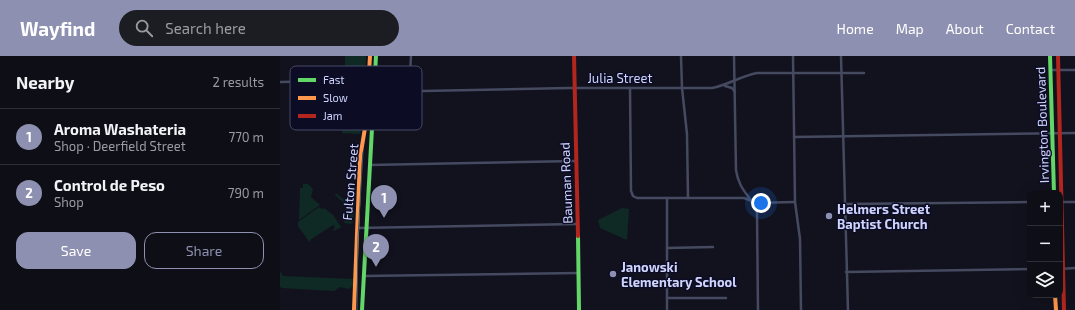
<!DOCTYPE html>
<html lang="en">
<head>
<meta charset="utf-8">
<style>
	body { margin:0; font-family:"Exo 2",sans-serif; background:#1c1c23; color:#f1f3f6 }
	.controls { position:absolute; right:12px; bottom:12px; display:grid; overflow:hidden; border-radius:8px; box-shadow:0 4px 16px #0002 }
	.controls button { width:36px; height:36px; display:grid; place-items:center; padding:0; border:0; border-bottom:1px solid #2e2e35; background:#0e0e16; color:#f1f3f6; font:20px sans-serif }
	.you { position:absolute; left:481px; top:147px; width:14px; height:14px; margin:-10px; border:3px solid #fff; border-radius:50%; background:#1a73e8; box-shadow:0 0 0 6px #1a73e833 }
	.badge { display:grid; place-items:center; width:26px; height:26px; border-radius:50%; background:#8d90b0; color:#fff; font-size:13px; font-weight:700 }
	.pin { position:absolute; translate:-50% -33px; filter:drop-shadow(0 1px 2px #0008) }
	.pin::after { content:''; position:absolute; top:21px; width:14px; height:12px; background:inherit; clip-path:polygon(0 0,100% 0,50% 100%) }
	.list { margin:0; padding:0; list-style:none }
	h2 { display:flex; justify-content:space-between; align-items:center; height:52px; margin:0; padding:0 16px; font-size:17px }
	h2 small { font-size:13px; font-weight:400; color:#9b9ca1 }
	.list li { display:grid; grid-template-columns:26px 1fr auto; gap:12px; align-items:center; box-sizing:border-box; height:56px; padding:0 16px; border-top:1px solid #2e2e35 }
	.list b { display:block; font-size:15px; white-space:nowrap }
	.list p { margin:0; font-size:13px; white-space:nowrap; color:#9b9ca1 }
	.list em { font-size:13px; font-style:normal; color:#9b9ca1 }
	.actions { display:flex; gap:8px; padding:12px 16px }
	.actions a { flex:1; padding:9px 0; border:1px solid #8d90b0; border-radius:12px; text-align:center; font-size:14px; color:#8d90b0 }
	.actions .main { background:#8d90b0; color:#fff }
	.icon { flex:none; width:22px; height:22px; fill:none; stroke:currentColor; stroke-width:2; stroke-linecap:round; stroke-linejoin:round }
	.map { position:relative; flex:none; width:795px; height:254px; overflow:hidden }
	header { display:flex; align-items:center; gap:24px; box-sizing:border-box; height:56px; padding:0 20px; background:#8d90b0; color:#fff }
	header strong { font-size:19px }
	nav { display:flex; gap:22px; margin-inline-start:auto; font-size:14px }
	.search { width:280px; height:36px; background:#1c1c23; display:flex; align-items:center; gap:10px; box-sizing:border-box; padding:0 14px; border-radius:22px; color:#9b9ca1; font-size:15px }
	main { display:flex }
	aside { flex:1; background:#0e0e16 }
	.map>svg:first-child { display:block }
</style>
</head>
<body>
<header>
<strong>Wayfind</strong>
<div class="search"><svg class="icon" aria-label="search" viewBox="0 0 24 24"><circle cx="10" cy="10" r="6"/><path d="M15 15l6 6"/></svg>Search here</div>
<nav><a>Home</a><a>Map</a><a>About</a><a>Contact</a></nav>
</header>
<main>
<aside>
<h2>Nearby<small>2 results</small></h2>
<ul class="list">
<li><span class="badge">1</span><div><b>Aroma Washateria</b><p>Shop · Deerfield Street</p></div><em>770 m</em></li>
<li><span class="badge">2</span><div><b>Control de Peso</b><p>Shop</p></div><em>790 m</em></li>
</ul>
<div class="actions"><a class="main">Save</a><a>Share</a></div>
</aside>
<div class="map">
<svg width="795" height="254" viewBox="0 0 795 254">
	<rect width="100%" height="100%" fill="#12121e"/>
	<!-- green -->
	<g fill="#0f2a25">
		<polygon points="65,0 86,0 85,19 65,19"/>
		<polygon points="63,28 83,28 84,31 83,60 80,78 62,77"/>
		<polygon points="23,128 28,128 33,133 31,141 40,149 19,164 20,132 23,132"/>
		<polygon points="56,137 69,148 74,149 73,166 71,168 65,167 61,161 64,157 66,149 55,139"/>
		<polygon points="39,151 42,153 44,152 53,159 61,171 54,175 53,174 55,171 53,169 30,184 30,187 18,170 18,166"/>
		<polygon points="342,152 349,153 347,184 320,172 318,164"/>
		<polygon points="0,215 3,220 74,223 73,230 69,233 60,231 54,235 2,232 0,231"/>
	</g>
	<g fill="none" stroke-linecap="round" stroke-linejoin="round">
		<!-- street -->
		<g stroke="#454a60" stroke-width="2.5">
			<polyline points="401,0 402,32 407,78 408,142"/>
			<path d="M454,0L456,114C459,136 473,141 477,157L478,254"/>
			<polyline points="513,0 515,146 520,183 521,254"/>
			<polyline points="561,0 568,254"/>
			<polyline points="771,14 795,14"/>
			<polyline points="0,26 94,24"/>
			<polyline points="445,30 452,32 455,36"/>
			<polyline points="350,32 351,135 353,140 357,142 464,142 477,147 515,146"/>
			<path d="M94,36L289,32H432C448,29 461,20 477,17H584"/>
			<polyline points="129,36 131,0"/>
			<polyline points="514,81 795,77"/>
			<polyline points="90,109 296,105"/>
			<polyline points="387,142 387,254"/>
			<polyline points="780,146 795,146"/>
			<polyline points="564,148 750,146"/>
			<polyline points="77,172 297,168"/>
			<polyline points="387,192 433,191"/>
			<polyline points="780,213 795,212"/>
			<polyline points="566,216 750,213"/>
			<polyline points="84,220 299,217"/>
			<polyline points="387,242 446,242"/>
		</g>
		<!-- fast -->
		<g stroke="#63d668" stroke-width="4">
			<polyline points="770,0 774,137"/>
			<polyline points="298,180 299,254"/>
			<polyline points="82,254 96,0"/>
		</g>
		<!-- slow -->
		<g stroke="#ff974d" stroke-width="4">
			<polyline points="775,239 776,254"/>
			<polyline points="74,254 80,102 86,66 90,0"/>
		</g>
		<!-- jam -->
		<g stroke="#b3261e" stroke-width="4">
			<polyline points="294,0 298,180"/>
			<polyline points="778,0 784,254"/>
		</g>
		<!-- tram -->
		<polyline stroke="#3c5862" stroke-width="1" points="77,254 78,181 83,96"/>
	</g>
	<!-- markers -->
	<g fill="#8d90b0" stroke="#0c0d24" stroke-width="1.5">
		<circle cx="549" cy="160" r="4"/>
		<circle cx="333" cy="218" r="4"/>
	</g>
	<g text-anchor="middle" stroke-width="3" stroke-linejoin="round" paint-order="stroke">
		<!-- street labels -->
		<g font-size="13" fill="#cfd4ff" stroke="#0c0d24">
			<text x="340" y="27">Julia Street</text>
			<text transform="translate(762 69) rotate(-92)" y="5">Irvington Boulevard</text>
			<text transform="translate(70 126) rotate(-85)" y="5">Fulton Street</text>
			<text transform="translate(286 127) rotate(-92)" y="5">Bauman Road</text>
		</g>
		<!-- poi labels -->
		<g font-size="13" font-weight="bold" fill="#cfd4ff" stroke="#0c0d24" text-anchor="start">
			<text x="557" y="158">Helmers Street<tspan x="557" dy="15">Baptist Church</tspan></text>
			<text x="341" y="216">Janowski<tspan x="341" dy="15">Elementary School</tspan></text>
		</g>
	</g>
	<!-- legend -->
	<rect x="10" y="10" width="132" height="64" rx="6" fill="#0c0d24" stroke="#464966" stroke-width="1"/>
	<rect x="18" y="22" width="18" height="4" fill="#63d668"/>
	<rect x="18" y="40" width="18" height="4" fill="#ff974d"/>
	<rect x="18" y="58" width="18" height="4" fill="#b3261e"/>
	<g font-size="11" fill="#cfd4ff">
		<text x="43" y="28">Fast</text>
		<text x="43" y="46">Slow</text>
		<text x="43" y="64">Jam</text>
	</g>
</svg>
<div class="controls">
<button>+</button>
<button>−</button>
<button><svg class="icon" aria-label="layers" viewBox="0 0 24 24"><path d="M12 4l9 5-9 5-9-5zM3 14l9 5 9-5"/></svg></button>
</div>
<div class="you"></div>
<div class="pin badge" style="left:104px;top:162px">1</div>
<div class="pin badge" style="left:96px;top:211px">2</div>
</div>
</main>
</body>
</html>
